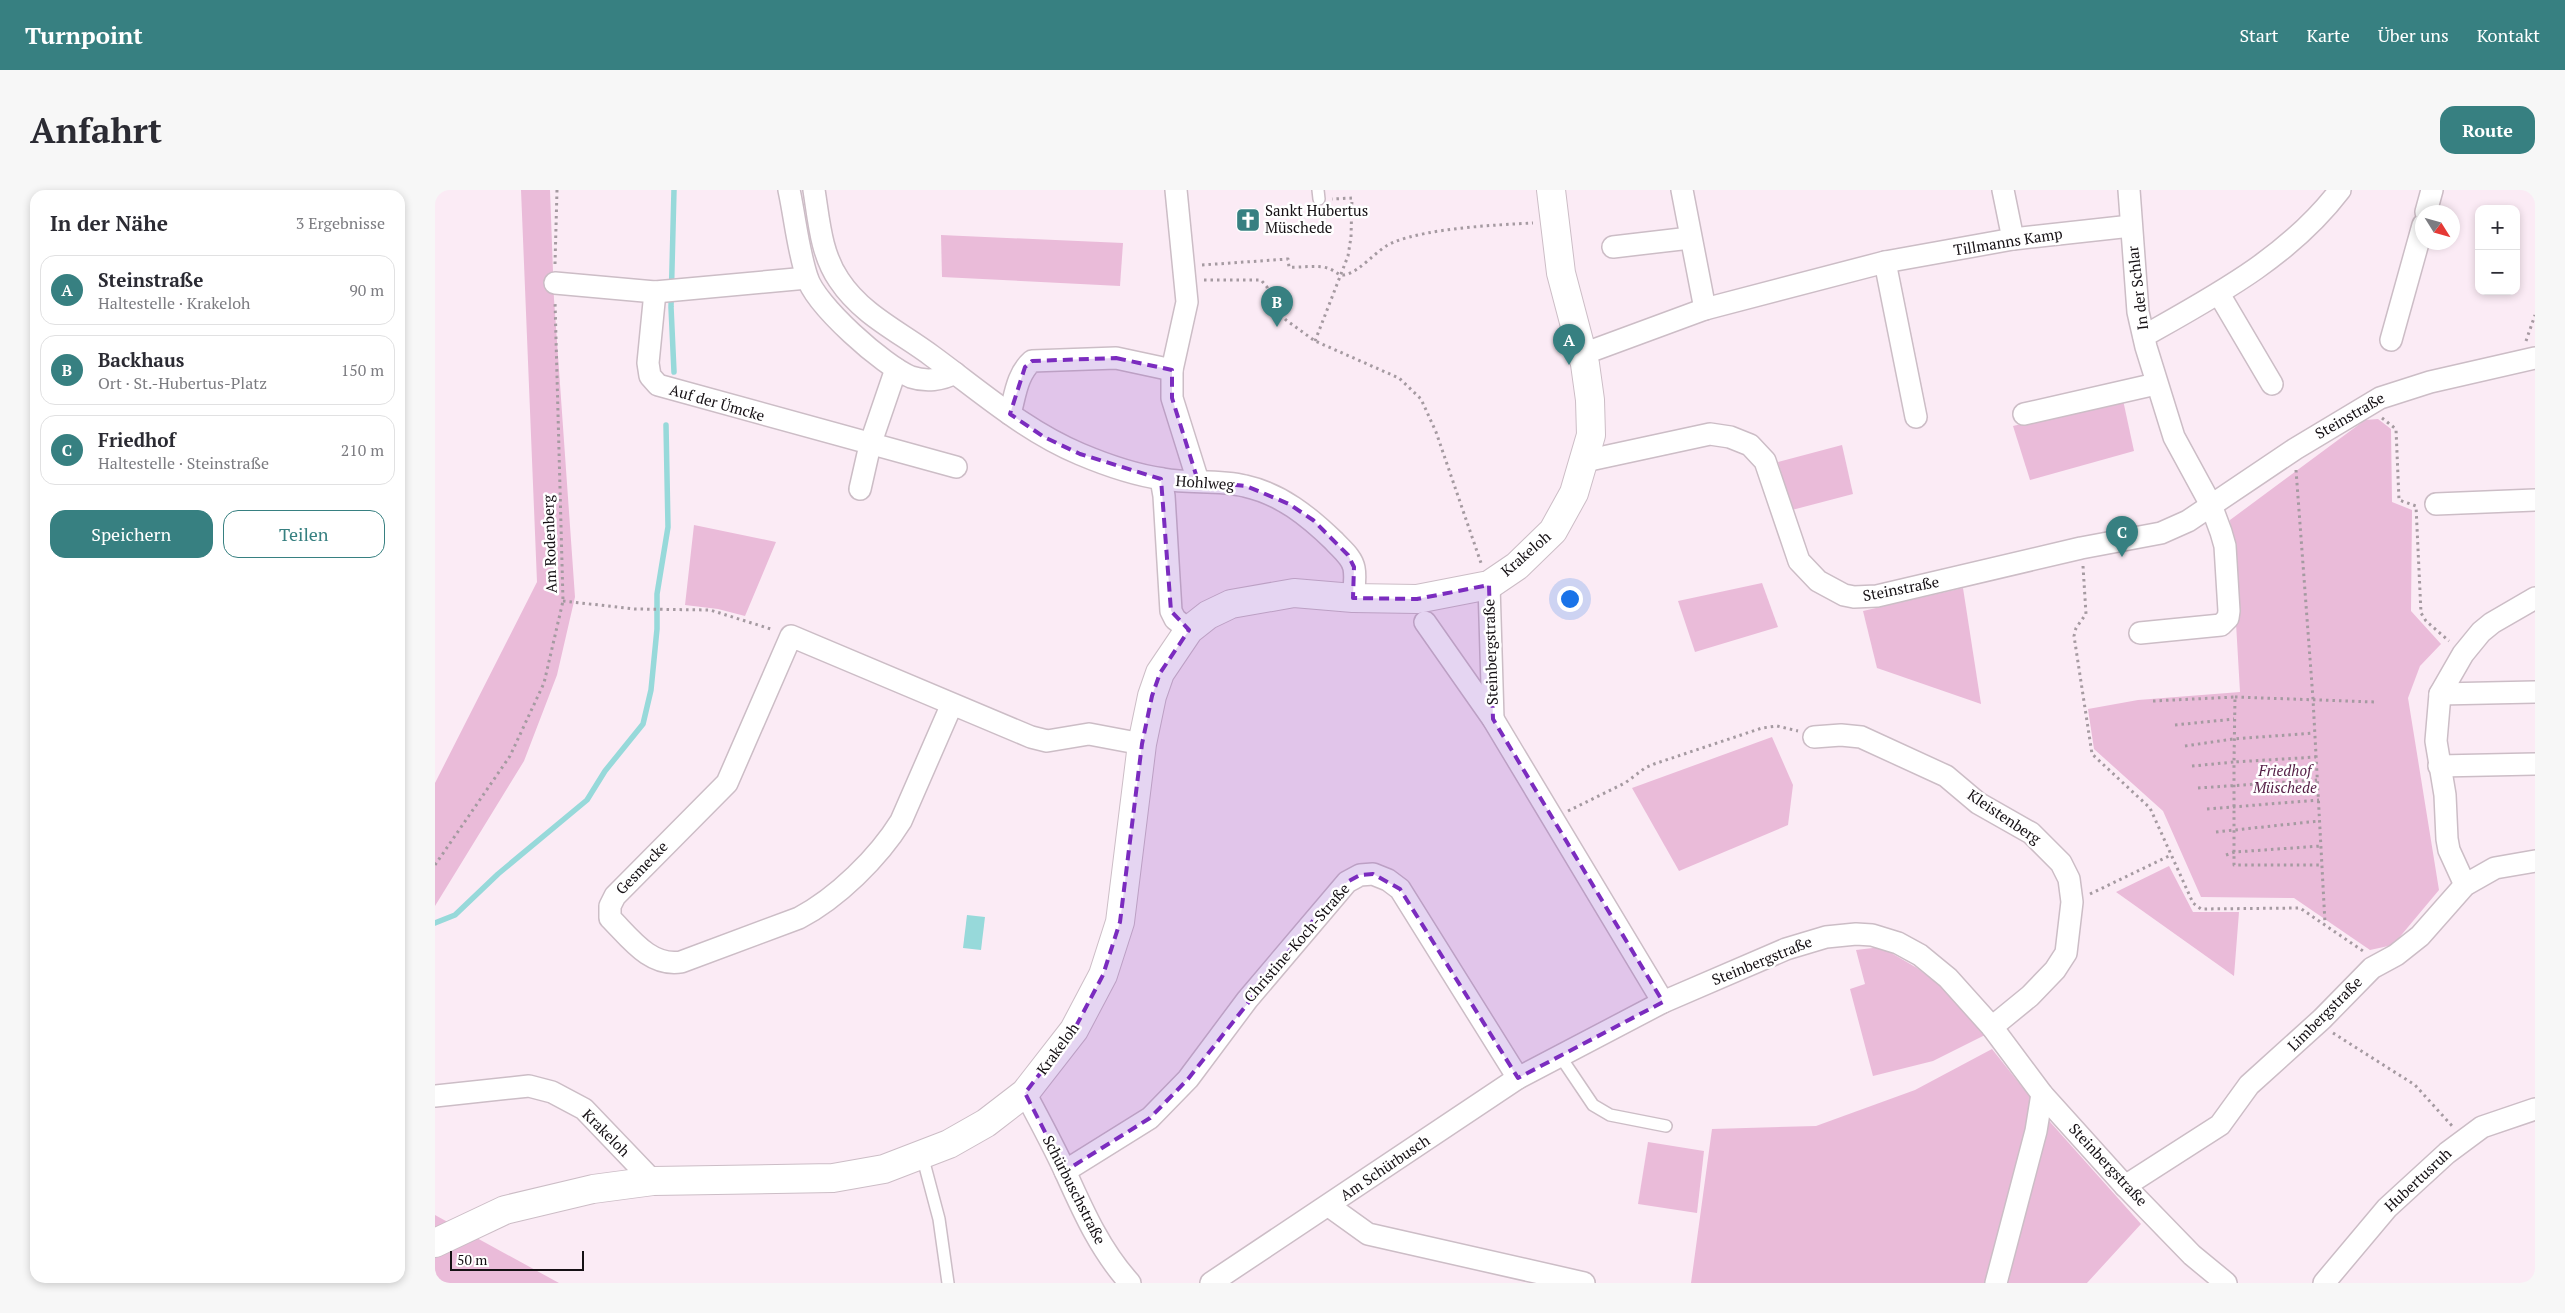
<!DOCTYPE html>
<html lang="de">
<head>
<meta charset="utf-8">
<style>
	body { margin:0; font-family:"PT Serif",serif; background:#f7f7f7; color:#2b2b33 }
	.controls { position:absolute; right:15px; top:15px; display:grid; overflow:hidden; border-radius:10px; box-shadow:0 2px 8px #0003 }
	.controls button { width:45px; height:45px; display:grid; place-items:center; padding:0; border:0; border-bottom:1px solid #e1e1e2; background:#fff; color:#2b2b33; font:25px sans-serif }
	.compass { position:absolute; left:1980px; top:15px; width:45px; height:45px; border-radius:50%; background:#fff; box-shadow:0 2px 8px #0003; rotate:127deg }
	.scale { position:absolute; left:15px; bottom:12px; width:134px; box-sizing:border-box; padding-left:5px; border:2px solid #151014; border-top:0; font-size:14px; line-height:18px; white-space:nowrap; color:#151014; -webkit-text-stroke:4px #fff; paint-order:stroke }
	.you { position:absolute; left:1134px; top:408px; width:18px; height:18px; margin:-12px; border:4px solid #fff; border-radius:50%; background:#1a73e8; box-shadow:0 0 0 8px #1a73e833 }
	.badge { display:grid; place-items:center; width:32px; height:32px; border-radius:50%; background:#378081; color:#fff; font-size:16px; font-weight:700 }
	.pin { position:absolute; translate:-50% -41px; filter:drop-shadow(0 1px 2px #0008) }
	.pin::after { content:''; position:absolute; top:26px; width:18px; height:15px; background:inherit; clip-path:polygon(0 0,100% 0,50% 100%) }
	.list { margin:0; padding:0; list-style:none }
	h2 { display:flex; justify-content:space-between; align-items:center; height:65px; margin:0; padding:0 20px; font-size:21px }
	h2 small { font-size:16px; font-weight:400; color:#7c7c81 }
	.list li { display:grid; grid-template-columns:32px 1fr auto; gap:15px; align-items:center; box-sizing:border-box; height:70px; margin:0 10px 10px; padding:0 10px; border:1px solid #e1e1e2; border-radius:15px }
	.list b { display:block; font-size:19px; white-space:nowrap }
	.list p { margin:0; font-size:16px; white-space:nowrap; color:#7c7c81 }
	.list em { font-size:16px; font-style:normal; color:#7c7c81 }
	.actions { display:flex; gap:10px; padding:15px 20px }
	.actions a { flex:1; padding:11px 0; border:1px solid #378081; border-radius:15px; text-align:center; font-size:18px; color:#378081 }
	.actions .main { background:#378081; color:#fff }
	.map { position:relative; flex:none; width:2100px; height:1093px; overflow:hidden; border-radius:15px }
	header { display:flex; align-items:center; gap:30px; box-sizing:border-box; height:70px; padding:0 25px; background:#378081; color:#fff }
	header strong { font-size:24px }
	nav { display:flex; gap:28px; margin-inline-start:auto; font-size:18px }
	.intro { display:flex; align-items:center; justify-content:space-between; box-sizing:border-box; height:120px; padding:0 30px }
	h1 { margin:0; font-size:35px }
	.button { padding:12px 22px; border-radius:15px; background:#378081; color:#fff; font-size:18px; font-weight:700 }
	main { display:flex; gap:30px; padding:0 30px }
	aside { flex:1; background:#fff; border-radius:15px; box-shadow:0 2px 8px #0003 }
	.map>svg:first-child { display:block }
</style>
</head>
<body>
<header>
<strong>Turnpoint</strong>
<nav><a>Start</a><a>Karte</a><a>Über uns</a><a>Kontakt</a></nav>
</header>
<div class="intro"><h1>Anfahrt</h1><a class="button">Route</a></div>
<main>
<aside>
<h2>In der Nähe<small>3 Ergebnisse</small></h2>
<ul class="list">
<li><span class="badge">A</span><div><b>Steinstraße</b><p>Haltestelle · Krakeloh</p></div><em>90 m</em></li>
<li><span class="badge">B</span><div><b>Backhaus</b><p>Ort · St.-Hubertus-Platz</p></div><em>150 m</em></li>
<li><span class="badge">C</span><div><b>Friedhof</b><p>Haltestelle · Steinstraße</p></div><em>210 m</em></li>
</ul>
<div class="actions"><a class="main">Speichern</a><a>Teilen</a></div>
</aside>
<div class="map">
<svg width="2100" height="1093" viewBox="0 0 2100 1093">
	<rect width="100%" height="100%" fill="#fbebf5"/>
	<!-- green -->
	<g fill="#eabbd9">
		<polygon points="86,0 115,0 119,109 140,407 122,485 89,571 0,716 0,593 102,392"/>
		<polygon points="506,45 688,53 685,96 507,87"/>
		<polygon points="1688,210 1699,261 1595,290 1578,236"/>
		<polygon points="1943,229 1956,239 1957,312 1977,320 1976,421 2006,454 1985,476 1973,508 2004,700 1958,755 1935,760 1859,708 1766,707 1728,621 1659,559 1653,519 1703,510 1805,502 1795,330 1930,230"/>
		<polygon points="1407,255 1418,304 1357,320 1343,272"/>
		<polygon points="259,335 341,352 310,426 283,419 250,415"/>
		<polygon points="1327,393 1343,437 1260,462 1243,411"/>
		<polygon points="1528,398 1546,514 1442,478 1428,421"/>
		<polygon points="1337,547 1358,595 1353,635 1244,681 1197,598"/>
		<polygon points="1734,676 1758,722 1804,722 1799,786 1681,702"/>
		<polygon points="1446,757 1482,778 1518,806 1550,845 1498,871 1438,886 1415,799 1430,794 1421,760"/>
		<polygon points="1557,859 1616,933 1706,1034 1652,1093 1256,1093 1277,939 1381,936 1480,900"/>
		<polygon points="1213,952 1269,961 1262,1023 1203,1014"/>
		<polygon points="0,1025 124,1093 0,1093"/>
	</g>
	<!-- water -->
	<polygon fill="#97d9da" points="532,725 550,727 546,760 528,758"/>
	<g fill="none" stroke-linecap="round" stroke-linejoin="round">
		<!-- stream -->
		<g stroke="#97d9da" stroke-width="5.5">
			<polyline points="239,0 236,117 239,182"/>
			<polyline points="0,733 20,725 63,684 152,610 170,581 208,534 216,500 222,439 222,404 233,337 231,235"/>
		</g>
		<defs>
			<g id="lane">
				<polyline points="883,0 884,9"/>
				<polyline points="1125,866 1158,915 1175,925 1231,936"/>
				<polyline points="487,965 504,1029 513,1093"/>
			</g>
			<g id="street">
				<path d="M354,0C360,28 363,60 372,87C380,115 449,176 476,187C491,192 507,190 520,183"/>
				<path d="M379,0C384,31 386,64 404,90C427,125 465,142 497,166C545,201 590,241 645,264C671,275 700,285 728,289C755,294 783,289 810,296C846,304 873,326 899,351C906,359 917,367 919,378C921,388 919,399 918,408"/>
				<polyline points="741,0 752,112 737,180 737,208 763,291"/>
				<polyline points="1247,0 1270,119"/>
				<polyline points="1568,0 1578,49"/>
				<polyline points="1694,0 1703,122 1711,157 1739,247 1776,315 1786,342 1790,356 1794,421 1793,428 1786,435 1705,443"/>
				<polyline points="1991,22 1997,0"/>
				<polyline points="1178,57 1255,48"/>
				<polyline points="1450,72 1481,227"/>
				<polyline points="120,93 220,102 372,88"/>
				<polyline points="220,102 213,173 215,186 223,195 521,277"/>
				<polyline points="1784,104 1837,194"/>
				<path d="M1709,146C1780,106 1854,67 1905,0"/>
				<polyline points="1956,150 1988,35"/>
				<polyline points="1148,164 1270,119 1450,72 1578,49 1696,36"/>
				<path d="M575,224C580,206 582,184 597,171L681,168L737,180"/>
				<polyline points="1589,224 1721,194"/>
				<polyline points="1150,271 1275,244 1295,247 1315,255 1330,271 1364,371 1383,391 1409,405 1419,407 1442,406 1646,358 1726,343 1753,331 1860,259 1945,208 1995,192 2100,168"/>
				<polyline points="726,289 729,306 736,421 740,429 754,440"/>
				<polyline points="425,299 435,255 461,179"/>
				<polyline points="2001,314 2100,310"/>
				<polyline points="1054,395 1058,529"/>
				<polyline points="990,432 1058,529 1228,812"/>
				<polyline points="2005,504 2100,502"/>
				<path d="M517,514L466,631C443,668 402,708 364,728L246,772C215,777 195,748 175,728V716L180,706L292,593L356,446L596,547L612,551L654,544L707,554"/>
				<polyline points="1379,547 1406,545 1426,547 1511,586 1543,613 1596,643 1626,673 1634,689 1637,712 1631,763 1620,780 1595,806 1557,837"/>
				<polyline points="2004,576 2100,574"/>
				<polyline points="2030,695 2014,660 2012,649 2010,605 2001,551 2005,504 2028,464 2046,442 2057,433 2100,408"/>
				<path d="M590,903C604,929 618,955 630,981C648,1021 665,1060 695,1093"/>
				<polyline points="0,906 94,896 117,902 149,919 218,991"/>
				<polyline points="630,981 715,928 753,889 812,810 912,692 925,685 938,684 953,690 965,699 1083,888"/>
				<polyline points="1690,996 1785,935 1814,895 1887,829 1937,778 1961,765 1985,746 2030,695 2060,678 2100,671"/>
				<polyline points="894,1016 933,1044 1149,1093"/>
				<polyline points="776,1093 1083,888 1228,812 1351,759 1391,747 1421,744 1437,745 1463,753 1485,765 1513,788 1557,837 1607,904 1690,996 1757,1065 1791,1093"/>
				<polyline points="1561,1093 1601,941 1607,904"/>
				<polyline points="1889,1093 1952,1018 2012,963 2047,937 2100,919"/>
			</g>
			<polyline id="secondary" points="0,1053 70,1020 158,999 218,991 398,988 449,979 514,954 551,933 590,903 639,840 668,785 685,732 707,554 717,506 725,483 754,440 773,425 796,414 859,403 918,408 982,409 1054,395 1082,376 1118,341 1139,303 1156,245 1155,210 1150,174 1126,83 1116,0"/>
		</defs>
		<!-- lane casing -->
		<use href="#lane" stroke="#ccbdc6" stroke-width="14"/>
		<!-- street casing -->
		<use href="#street" stroke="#ccbdc6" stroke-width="24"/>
		<!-- secondary casing -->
		<use href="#secondary" stroke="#ccbdc6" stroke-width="30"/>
		<!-- path -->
		<g stroke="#a59aa1" stroke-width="3" stroke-dasharray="2.5 4" stroke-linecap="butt">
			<polyline points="120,74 122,0"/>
			<path d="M767,75L853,69L854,77C866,78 884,74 895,79C900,81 903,85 909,85C926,82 941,59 959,52C995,38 1059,35 1098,33"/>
			<polyline points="769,90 826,90 832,97 837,115 851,130 880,151 964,188 986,209 1001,242 1046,373"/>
			<polyline points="880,151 913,66 916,47 917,8 897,9"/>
			<polyline points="2091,151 2100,125"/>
			<polyline points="1947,228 1961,239 1964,310 1981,316 1986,423 1991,431 2014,451"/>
			<polyline points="1861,280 1878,509 1890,733"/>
			<polyline points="1648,376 1651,424 1641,438 1639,446 1657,564 1715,618 1758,713 1766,719 1865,718 1928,761"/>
			<polyline points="128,411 200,419 275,420 339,440"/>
			<polyline points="1800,507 1940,512"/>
			<polyline points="1718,511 1800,507 1799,572 1881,567"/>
			<polyline points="1740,535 1799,529"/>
			<polyline points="1750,556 1798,549 1879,543"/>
			<polyline points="1757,576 1799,572 1799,675 1887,675"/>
			<polyline points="1763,598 1882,590"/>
			<polyline points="1772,619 1884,610"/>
			<polyline points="1133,621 1190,593 1210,578 1219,574 1327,538 1342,536 1363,541"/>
			<polyline points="1781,642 1884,631"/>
			<polyline points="1791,665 1800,662 1886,656"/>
			<polyline points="0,675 75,566 109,493 128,411 120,111"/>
			<polyline points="1655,704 1736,665"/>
			<polyline points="1898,843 1980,895 2018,937"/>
		</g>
		<!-- lane -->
		<use href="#lane" stroke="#fff" stroke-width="11"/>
		<!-- street -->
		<use href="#street" stroke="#fff" stroke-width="21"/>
		<!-- secondary -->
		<use href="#secondary" stroke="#fff" stroke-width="28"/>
	</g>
	<!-- marked area -->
	<path fill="#7b2cbf" fill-opacity="0.2" stroke="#7b2cbf" stroke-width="4" stroke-dasharray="10 6" stroke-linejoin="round" d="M681,168L737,180V208L763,291L811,296L854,314L878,330L913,365L919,377L918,408L982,409L1054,395L1058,529L1228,812L1083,888L965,699L938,684L925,685L912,692L881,727L753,889L715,928L630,981L590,903L639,840L668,785L685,732L707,554L717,506L725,483L754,440L736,421L726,289L645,264L609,247L575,224L590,177L597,171Z"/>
	<!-- icons -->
	<defs>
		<symbol id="church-square" viewBox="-11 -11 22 22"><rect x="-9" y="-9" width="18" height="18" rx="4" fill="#378081" stroke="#fff"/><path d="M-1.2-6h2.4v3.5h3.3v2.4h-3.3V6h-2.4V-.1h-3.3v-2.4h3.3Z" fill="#fff"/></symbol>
	</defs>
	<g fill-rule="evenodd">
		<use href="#church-square" x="799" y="16" width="28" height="28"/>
	</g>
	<g text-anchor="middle" stroke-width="5" stroke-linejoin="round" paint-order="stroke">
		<!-- poi labels -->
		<g font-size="15" fill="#151014" stroke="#fff" text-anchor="start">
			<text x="830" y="26">Sankt Hubertus<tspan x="830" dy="17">Müschede</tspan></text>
		</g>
		<!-- street labels -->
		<g font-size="15" fill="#151014" stroke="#fff">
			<text transform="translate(1573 52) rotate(-9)" y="5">Tillmanns Kamp</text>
			<text transform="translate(1703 98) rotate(-97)" y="5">In der Schlar</text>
			<text transform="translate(282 213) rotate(16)" y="5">Auf der Ümcke</text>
			<text transform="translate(1915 226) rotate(-30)" y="5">Steinstraße</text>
			<text transform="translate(770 293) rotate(4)" y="5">Hohlweg</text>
			<text transform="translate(115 354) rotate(-92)" y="5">Am Rodenberg</text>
			<text transform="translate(1091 364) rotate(-41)" y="5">Krakeloh</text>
			<text transform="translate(1466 399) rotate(-11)" y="5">Steinstraße</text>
			<text transform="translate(1056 462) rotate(-92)" y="5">Steinbergstraße</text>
			<text transform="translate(1569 627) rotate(34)" y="5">Kleistenberg</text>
			<text transform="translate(207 678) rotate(-46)" y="5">Gesmecke</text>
			<text transform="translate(862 753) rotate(-49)" y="5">Christine-Koch-Straße</text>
			<text transform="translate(1327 771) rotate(-22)" y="5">Steinbergstraße</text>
			<text transform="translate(1890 824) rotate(-45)" y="5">Limbergstraße</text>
			<text transform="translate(623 859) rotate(-54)" y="5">Krakeloh</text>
			<text transform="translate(171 943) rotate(45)" y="5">Krakeloh</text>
			<text transform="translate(1673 975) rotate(47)" y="5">Steinbergstraße</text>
			<text transform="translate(950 978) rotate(-34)" y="5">Am Schürbusch</text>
			<text transform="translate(1983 990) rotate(-43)" y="5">Hubertusruh</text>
			<text transform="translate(639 1000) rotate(63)" y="5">Schürbuschstraße</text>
		</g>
		<!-- park labels -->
		<g font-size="15" font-style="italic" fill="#541d45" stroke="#fff">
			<text x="1850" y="586">Friedhof<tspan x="1850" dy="17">Müschede</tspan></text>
		</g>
	</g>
</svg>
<div class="controls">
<button>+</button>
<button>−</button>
</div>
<svg class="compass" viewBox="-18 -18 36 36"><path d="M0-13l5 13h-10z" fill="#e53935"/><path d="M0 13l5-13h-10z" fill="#7c7c81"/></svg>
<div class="scale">50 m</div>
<div class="you"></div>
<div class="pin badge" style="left:1134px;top:175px">A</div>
<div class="pin badge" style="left:842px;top:137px">B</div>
<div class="pin badge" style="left:1687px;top:367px">C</div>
</div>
</main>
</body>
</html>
